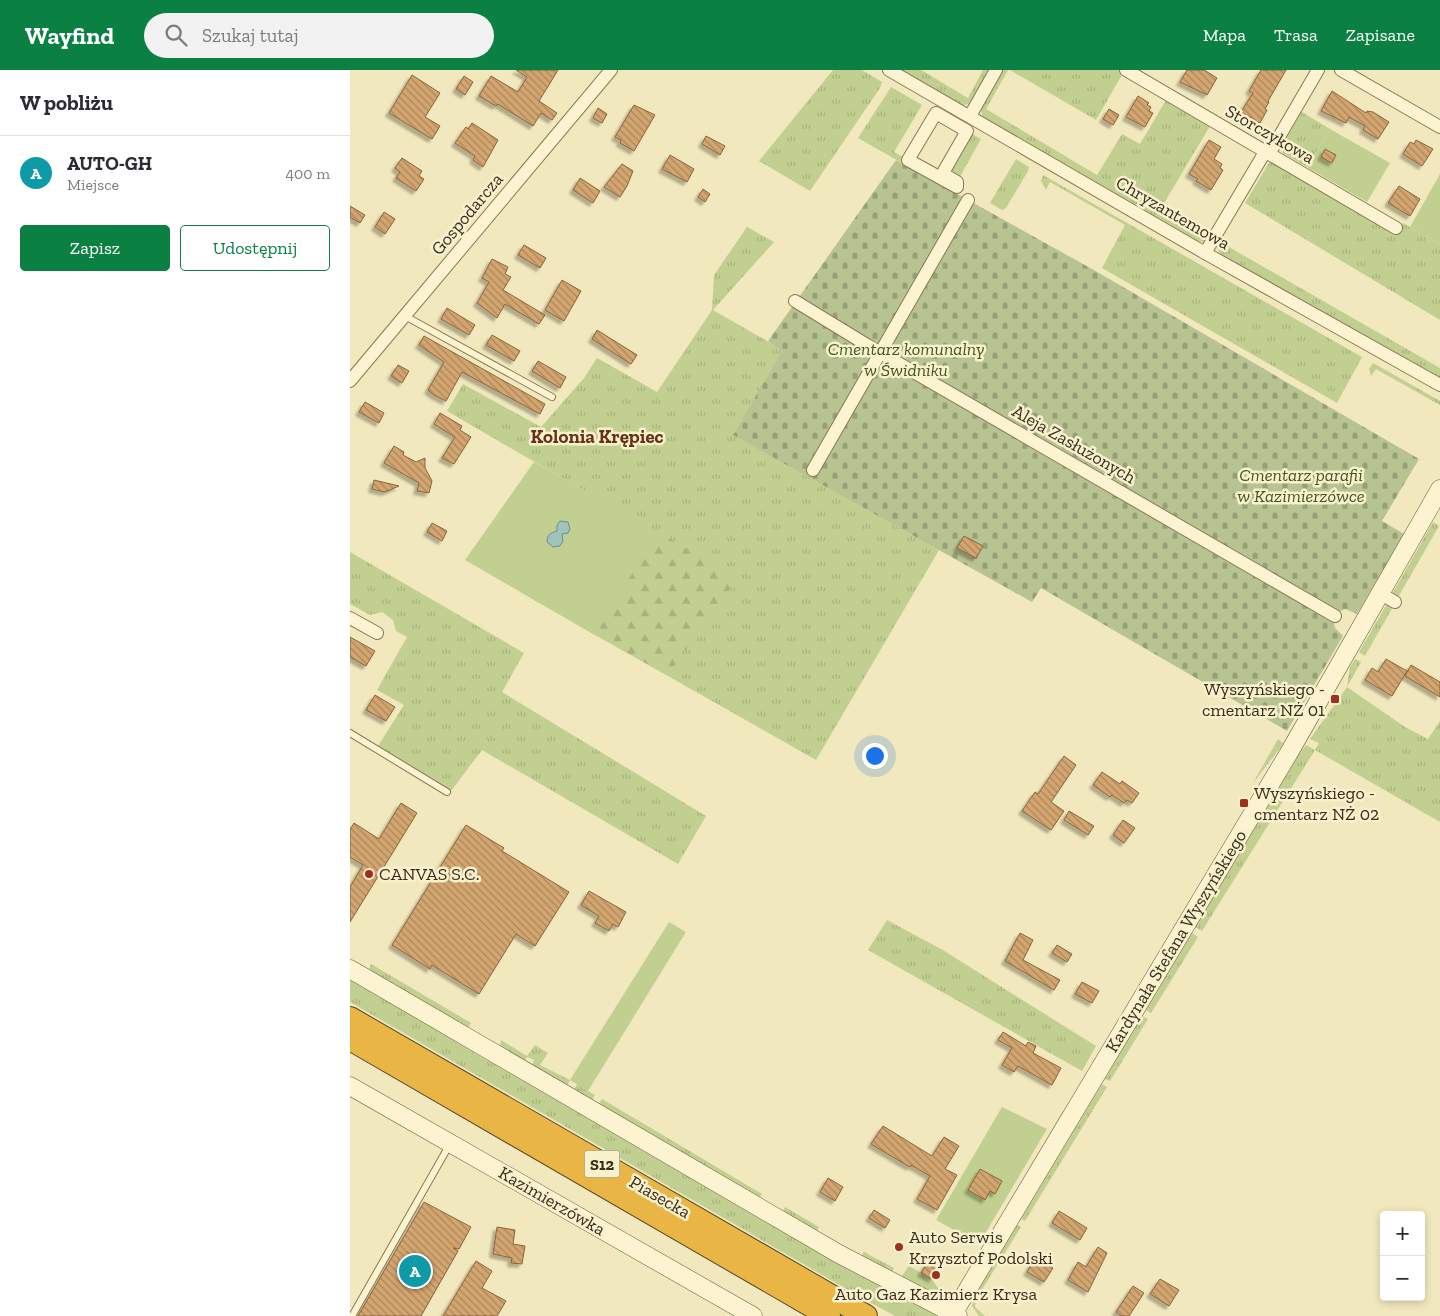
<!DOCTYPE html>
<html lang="pl">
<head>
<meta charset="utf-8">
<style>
	body { margin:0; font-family:"Zilla Slab",serif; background:#f2f2f3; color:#2b2b33 }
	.controls { position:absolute; right:15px; bottom:15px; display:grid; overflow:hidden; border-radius:5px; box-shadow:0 2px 8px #0003 }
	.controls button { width:45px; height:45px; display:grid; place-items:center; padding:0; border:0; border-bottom:1px solid #e1e1e2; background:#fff; color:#2b2b33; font:25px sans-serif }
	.you { position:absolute; left:524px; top:685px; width:18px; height:18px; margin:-12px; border:4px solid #fff; border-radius:50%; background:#1a73e8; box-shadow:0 0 0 8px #1a73e833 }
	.badge { display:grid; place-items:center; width:32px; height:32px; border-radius:50%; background:#0b8043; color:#fff; font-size:16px; font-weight:700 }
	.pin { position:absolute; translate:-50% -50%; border:2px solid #fff; box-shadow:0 1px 5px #0006 }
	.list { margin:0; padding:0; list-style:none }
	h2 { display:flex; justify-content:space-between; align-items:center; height:65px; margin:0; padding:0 20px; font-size:21px }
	h2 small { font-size:16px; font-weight:400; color:#7c7c81 }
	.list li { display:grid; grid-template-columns:32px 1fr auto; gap:15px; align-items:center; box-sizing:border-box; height:75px; padding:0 20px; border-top:1px solid #e1e1e2 }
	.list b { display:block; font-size:19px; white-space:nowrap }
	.list p { margin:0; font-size:16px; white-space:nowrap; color:#7c7c81 }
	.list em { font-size:16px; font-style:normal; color:#7c7c81 }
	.actions { display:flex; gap:10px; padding:15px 20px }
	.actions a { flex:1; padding:11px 0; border:1px solid #0b8043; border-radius:5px; text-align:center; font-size:18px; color:#0b8043 }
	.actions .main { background:#0b8043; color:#fff }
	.icon { flex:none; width:28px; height:28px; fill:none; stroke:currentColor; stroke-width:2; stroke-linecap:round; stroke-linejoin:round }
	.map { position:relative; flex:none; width:1090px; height:1246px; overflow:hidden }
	header { display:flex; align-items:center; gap:30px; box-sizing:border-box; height:70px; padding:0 25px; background:#0b8043; color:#fff }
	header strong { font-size:24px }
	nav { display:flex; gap:28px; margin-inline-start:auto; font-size:18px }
	.search { width:350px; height:45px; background:#f2f2f3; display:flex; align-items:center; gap:12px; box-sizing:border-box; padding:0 18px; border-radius:28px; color:#7c7c81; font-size:19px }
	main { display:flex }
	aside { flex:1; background:#fff }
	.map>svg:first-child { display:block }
</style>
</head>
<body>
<header>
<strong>Wayfind</strong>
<div class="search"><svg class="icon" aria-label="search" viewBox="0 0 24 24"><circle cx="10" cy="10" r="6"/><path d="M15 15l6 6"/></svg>Szukaj tutaj</div>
<nav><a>Mapa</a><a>Trasa</a><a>Zapisane</a></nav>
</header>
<main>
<aside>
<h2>W pobliżu<small></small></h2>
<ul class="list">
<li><span class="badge" style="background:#0f9aa8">A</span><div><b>AUTO-GH</b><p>Miejsce</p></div><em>400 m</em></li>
</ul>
<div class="actions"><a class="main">Zapisz</a><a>Udostępnij</a></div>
</aside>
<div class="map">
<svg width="1090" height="1246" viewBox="0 0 1090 1246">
	<defs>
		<pattern id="grass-tufts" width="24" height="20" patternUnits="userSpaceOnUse" patternTransform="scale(1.25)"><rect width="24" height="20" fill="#c1d090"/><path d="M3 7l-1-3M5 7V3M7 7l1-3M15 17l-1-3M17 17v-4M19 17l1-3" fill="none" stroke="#a7b37c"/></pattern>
		<pattern id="forest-firs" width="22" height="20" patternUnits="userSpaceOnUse" patternTransform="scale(1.25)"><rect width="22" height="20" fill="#c1d090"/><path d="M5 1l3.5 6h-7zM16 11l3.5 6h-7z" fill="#a7b37c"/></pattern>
		<pattern id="cemetery-stones" width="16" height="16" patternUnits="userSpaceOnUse" patternTransform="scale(1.25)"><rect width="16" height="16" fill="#b7c491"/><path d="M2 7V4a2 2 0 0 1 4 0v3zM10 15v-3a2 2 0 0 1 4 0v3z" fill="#96a076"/></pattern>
		<pattern id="building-back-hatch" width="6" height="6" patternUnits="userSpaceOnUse" patternTransform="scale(1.25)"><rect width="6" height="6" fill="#d3a56f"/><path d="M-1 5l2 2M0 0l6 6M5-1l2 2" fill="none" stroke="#ac875a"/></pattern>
		<filter id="shadow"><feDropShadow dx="-3.5" dy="3.5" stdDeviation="1" flood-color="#0004"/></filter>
	</defs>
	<rect width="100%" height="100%" fill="#f1e8bd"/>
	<!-- grass -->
	<g fill="url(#grass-tufts)">
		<polygon points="483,0 512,0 532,12 530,18 460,121 409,91"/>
		<polygon points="551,0 571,0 618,28 633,0 641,0 620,34 612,35"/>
		<polygon points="652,0 658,0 636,39 747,105 772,64 790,74 816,30 860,56 810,140 847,162 857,160 862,163 854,172 845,171 633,48 630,38"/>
		<polygon points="660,0 768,0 773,3 746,50"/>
		<polygon points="541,17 572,35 544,82 607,117 605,123 508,68"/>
		<polygon points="952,42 980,59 957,97 933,83 932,75"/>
		<polygon points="617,61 631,69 607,112 595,105"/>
		<polygon points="666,89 679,97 678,101 656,138 652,140 640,133"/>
		<polygon points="920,91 1047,165 1053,153 1090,174 1090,250 895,133"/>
		<polygon points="693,105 1012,287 987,333 752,198 775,155 700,112 696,120 691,111"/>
		<polygon points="397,157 424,172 363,240 433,280 384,365 589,480 466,690 170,522 238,423 97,341 113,314 191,357 234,308 247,288 307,322 362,240 364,205"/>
		<polygon points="870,167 873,169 872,173 1090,298 1090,308 871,185 866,176"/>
		<polygon points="1023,293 1090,331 1090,335 1026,299 1021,306 1019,299"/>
		<polygon points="1083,452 1089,456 1047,529 1041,526"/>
		<polygon points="0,482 174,583 152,622 356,746 328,794 132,680 101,721 28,676 54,635 27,620 57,567 46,561 43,550 32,542 20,545 0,534"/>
		<polygon points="1038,532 1044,535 1015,586 1009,582"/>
		<polygon points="1005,589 1011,592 997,617 1055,657 1078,669 1090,651 1090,752 965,680 852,861 845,857 948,686 956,675 965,680 969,673 960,669 997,617 1000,597"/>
		<polygon points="928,669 933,673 930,678 903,713"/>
		<polygon points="537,850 591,879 746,976 732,1001 518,880"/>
		<polygon points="842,863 848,867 801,943 796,940"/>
		<polygon points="21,894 121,953 118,958 19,900"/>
		<polygon points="0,907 133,988 593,1246 545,1246 512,1228 0,932"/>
		<polygon points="792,946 798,949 760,1011 755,1009"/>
		<polygon points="151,970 177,986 185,975 198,983 190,995 220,1010 217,1016 182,995 184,990 177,987 175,991 150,976"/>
		<polygon points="227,1014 245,1025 242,1030 224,1020"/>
		<polygon points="752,1014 757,1017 675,1151 671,1149"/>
		<polygon points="252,1029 412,1124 409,1128 249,1034"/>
		<polygon points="713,1041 715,1042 660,1136 658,1134"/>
		<polygon points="435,1137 469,1157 467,1161 433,1141"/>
		<polygon points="667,1155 671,1157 626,1229 625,1237 635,1246 629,1246 622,1236 623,1229"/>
		<polygon points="514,1182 544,1198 542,1203 511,1187"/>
		<polygon points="559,1196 582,1209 591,1223 598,1226 589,1226 551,1207"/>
	</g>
	<!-- forest -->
	<polygon fill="url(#forest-firs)" points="309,462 388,508 317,605 243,564"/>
	<!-- cemetery -->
	<path fill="url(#cemetery-stones)" d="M546,90L742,199L1069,389L1032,451L1054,464L1007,544L995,539C986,542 982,549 985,558L993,566L937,661L691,518L682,532L383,365L432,281L418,271Z"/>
	<!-- green -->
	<g fill="#c1d090">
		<polygon points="980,59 1040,93 1017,132 957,97"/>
		<polygon points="1090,104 1090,174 1060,157"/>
		<polygon points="184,392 309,462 243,564 115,490"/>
		<polygon points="319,852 336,862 238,1021 220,1010"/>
		<polygon points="652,1037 697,1059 629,1174 586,1150"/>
	</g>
	<!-- water -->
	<path fill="#a1c2bd" stroke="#68918c" d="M210,451L218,452L220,459L218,463L212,464L213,471L210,476L203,477L197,472C197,464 201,463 207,461V455Z"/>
	<!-- building -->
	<g fill="url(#building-back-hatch)" stroke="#8c6438" filter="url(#shadow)">
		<polygon points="166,0 208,0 189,31 207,43 202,50 191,43 183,56 148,34 146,36 129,26 141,6 168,22 177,7"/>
		<polygon points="837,0 854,0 867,8 857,25 830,12"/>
		<polygon points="911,0 936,0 918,31 919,32 915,39 917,40 910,53 891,42 903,23 899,21"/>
		<polygon points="62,5 90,23 75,47 90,56 82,69 39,43"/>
		<polygon points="114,6 123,12 115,25 106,19"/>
		<polygon points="982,21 1016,43 1017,41 1023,42 1039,52 1028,69 1013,60 1015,56 999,47 996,53 971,41"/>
		<polygon points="788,26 799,33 797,35 801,37 799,41 803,43 795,57 776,47"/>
		<polygon points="284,35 305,45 284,81 270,73 271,70 265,67"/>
		<polygon points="248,38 257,44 252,53 243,48"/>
		<polygon points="759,39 769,45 763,55 753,49"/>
		<polygon points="122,53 148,70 133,97 123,90 125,86 105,73 116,57 118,59"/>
		<polygon points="356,66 375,76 370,85 352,74"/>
		<polygon points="859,70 871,77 864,89 872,94 870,98 873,100 861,120 846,111 848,109 839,104"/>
		<polygon points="1066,70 1083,79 1072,96 1053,84 1060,72 1064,74"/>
		<polygon points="975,79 986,85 982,93 971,87"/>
		<polygon points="320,85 344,99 337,112 312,99"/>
		<polygon points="52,88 72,101 69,106 74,109 66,121 46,108 50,102 45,98"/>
		<polygon points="272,94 283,101 277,116 270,127 254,117"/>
		<polygon points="230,108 250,121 243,133 223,120"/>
		<polygon points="1049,116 1070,129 1060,146 1038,133"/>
		<polygon points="353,119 360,124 355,132 348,127"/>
		<polygon points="0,136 15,145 10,153 0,147"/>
		<polygon points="34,142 45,149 35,164 25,157"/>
		<polygon points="174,175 196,188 190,198 168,185"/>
		<polygon points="142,189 158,197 155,204 161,207 153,220 195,245 189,254 155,234 147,248 127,233 139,212 132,208"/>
		<polygon points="212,210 231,221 214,251 195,240"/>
		<polygon points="97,238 125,255 119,265 91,249"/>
		<polygon points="247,260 287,285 281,294 242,269"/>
		<polygon points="142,265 170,281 164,291 136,275"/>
		<polygon points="74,266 195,334 190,344 112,302 96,331 84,325 78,320 94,292 69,275"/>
		<polygon points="188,291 216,307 210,318 182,301"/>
		<polygon points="48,295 59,301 52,313 41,306"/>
		<polygon points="15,332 34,343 29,353 9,342"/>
		<polygon points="90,343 112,356 110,360 121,367 104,394 92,388 105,367 84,354"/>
		<polygon points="44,376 54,382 53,385 66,392 75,388 75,398 82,411 79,423 67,421 69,413 34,393"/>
		<polygon points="24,410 49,416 35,422 22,419"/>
		<polygon points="82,453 97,461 92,471 77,462"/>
		<polygon points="614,466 633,476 626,488 607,478"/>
		<polygon points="0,567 25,581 16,596 0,587"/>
		<polygon points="1036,589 1057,601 1042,626 1015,610 1022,598 1028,602"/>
		<polygon points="1061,595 1090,612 1090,627 1055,606"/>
		<polygon points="25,625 45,637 36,651 16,640"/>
		<polygon points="714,686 726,695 701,732 714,741 701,760 672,741 685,722 688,724"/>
		<polygon points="752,702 770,714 772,711 789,723 782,733 777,730 774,733 762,725 760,727 743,715"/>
		<polygon points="51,733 67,743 0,852 0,817 13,795 0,787 0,760 4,753 29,769"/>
		<polygon points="719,741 744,756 738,765 714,750"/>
		<polygon points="773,750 785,758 774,773 763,765"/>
		<polygon points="116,755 154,778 152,781 219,822 185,876 166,864 129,924 82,895 80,899 42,875"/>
		<polygon points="239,821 276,842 268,857 263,854 259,861 245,853 249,846 231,835"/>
		<polygon points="670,863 683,870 673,890 710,910 704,920 655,891"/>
		<polygon points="707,875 722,884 717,892 702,883"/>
		<polygon points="732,912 749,921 742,933 725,924"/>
		<polygon points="653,962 676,976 678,972 686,976 683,983 711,998 702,1015 668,996 664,1002 652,995 662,978 648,970"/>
		<polygon points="533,1056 582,1086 594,1067 609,1076 595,1099 607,1105 587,1140 567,1129 580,1106 561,1095 560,1097 521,1074"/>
		<polygon points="630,1099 652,1111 645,1124 640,1121 635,1130 618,1120"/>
		<polygon points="478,1108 493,1117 485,1131 470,1122"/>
		<polygon points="74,1132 121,1157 109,1179 103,1178 108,1181 71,1246 8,1246"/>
		<polygon points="524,1140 540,1150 535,1158 519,1148"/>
		<polygon points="709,1141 737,1158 730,1170 702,1153"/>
		<polygon points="147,1157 165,1160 163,1174 175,1176 172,1194 161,1193 162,1188 143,1184"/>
		<polygon points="748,1177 757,1183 738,1222 718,1210 728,1192 736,1197"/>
		<polygon points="582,1185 592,1191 582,1209 571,1203"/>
		<polygon points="685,1188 703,1198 694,1212 677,1202"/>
		<polygon points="126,1191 142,1201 132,1218 156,1231 147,1246 93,1246"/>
		<polygon points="810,1209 829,1220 819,1236 800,1224"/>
		<polygon points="783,1216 794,1223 779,1246 771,1246 766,1242"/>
	</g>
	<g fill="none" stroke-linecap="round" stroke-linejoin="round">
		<defs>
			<g id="lane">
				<polyline points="55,246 202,327"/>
				<polyline points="0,663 97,722"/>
				<polyline points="2,1246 100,1074"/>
			</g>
			<g id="street">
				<polyline points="539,0 855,183 1090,315"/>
				<polyline points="776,0 1046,158"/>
				<polyline points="991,0 1090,57"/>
				<polygon points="586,43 617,61 594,101 595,105 607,112 607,117 558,90"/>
				<polyline points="620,46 646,0"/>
				<polyline points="919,84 968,0"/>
				<polyline points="855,183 915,82"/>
				<polyline points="445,231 517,275 985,546"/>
				<polyline points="0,311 261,0"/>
				<polyline points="463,400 618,130"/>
				<polyline points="1031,524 1045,532"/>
				<polyline points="0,548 27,563"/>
			</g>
			<g id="secondary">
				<polyline points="0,899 489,1184 608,1246"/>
				<polyline points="0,1016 403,1246"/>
				<polyline points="603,1244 940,681 1090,419"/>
			</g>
			<g id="highway">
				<polyline points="0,948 516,1246"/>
				<polyline points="0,969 479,1246"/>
			</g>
		</defs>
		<!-- lane casing -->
		<use href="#lane" stroke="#8b7855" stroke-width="8"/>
		<!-- street casing -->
		<use href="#street" stroke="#8b7855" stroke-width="14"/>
		<!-- secondary casing -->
		<use href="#secondary" stroke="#6c5938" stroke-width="19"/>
		<!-- highway casing -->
		<use href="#highway" stroke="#58452a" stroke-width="24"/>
		<!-- lane -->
		<use href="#lane" stroke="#fcf4d1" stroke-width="6"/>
		<!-- street -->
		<use href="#street" stroke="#fcf4d1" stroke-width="12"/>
		<!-- secondary -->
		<use href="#secondary" stroke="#fcf4d1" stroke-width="18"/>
		<!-- highway -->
		<use href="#highway" stroke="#e9b545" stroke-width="22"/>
	</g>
	<!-- markers -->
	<g fill="#9f2e20" stroke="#f8f1cd" stroke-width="2">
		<rect x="980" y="624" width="10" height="10" rx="2.5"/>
		<rect x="889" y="728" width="10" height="10" rx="2.5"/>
		<circle cx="19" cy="804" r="5"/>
		<circle cx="549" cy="1177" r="5"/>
		<circle cx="586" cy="1205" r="5"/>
	</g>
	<g text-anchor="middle" stroke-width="5" stroke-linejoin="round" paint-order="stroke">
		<!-- shield labels -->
		<rect fill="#f8f1cd" stroke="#726850" stroke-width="1" x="234.5" y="1080.5" width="35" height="27" rx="4"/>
		<g font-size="16" font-weight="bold" fill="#392d1b">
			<text x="252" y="1100">S12</text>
		</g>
		<!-- street labels -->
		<g font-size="18" fill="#392d1b" stroke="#f8f1cd">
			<text transform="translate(920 64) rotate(30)" y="6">Storczykowa</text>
			<text transform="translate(823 143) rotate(30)" y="6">Chryzantemowa</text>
			<text transform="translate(117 144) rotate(-50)" y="6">Gospodarcza</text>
			<text transform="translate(724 374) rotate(30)" y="6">Aleja Zasłużonych</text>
			<text transform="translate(826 871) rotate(-59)" y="6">Kardynała Stefana Wyszyńskiego</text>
			<text transform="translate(310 1127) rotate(30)" y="6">Piasecka</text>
			<text transform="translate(202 1131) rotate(30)" y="6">Kazimierzówka</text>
		</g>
		<!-- park labels -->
		<g font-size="18" font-style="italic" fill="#42571f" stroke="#f8f1cd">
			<text x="556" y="285">Cmentarz komunalny<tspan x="556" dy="21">w Świdniku</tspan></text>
			<text x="951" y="411">Cmentarz parafii<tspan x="951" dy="21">w Kazimierzówce</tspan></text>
		</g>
		<!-- poi labels -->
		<g font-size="18" fill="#392d1b" stroke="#f8f1cd" text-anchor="start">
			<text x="975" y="625" text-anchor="end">Wyszyńskiego -<tspan x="975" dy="21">cmentarz NŻ 01</tspan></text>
			<text x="904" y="729">Wyszyńskiego -<tspan x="904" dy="21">cmentarz NŻ 02</tspan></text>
			<text x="29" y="810">CANVAS S.C.</text>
			<text x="559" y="1173">Auto Serwis<tspan x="559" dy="21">Krzysztof Podolski</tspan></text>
			<text x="586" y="1230" text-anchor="middle">Auto Gaz Kazimierz Krysa</text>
		</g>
		<!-- neighbourhood labels -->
		<g font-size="19" font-weight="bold" fill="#693216" stroke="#f8f1cd">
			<text x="247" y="373">Kolonia Krępiec</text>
		</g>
	</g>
</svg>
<div class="controls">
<button>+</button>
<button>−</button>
</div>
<div class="you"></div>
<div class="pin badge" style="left:65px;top:1201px;background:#0f9aa8">A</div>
</div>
</main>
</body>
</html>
